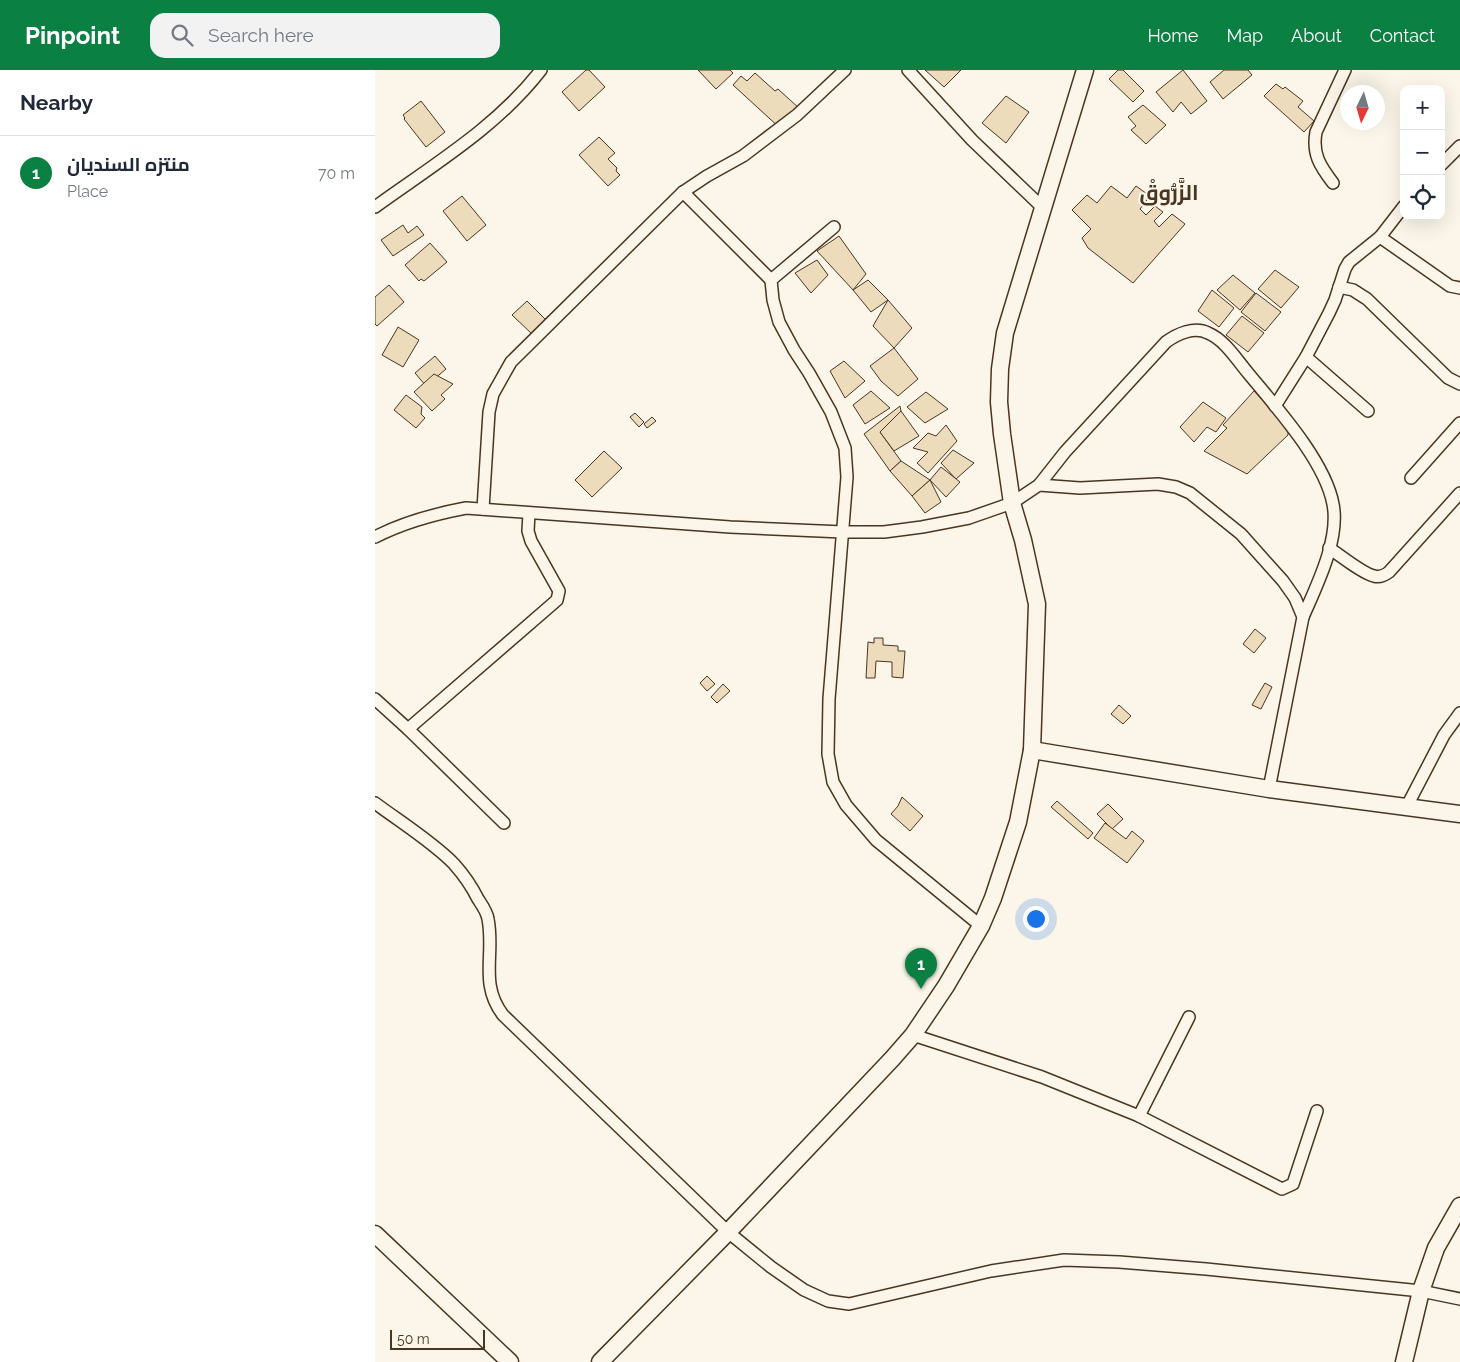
<!DOCTYPE html>
<html lang="en">
<head>
<meta charset="utf-8">
<style>
	body { margin:0; font-family:Raleway,Cairo,sans-serif; background:#f2f2f3; color:#1f2937 }
	.controls { position:absolute; right:15px; top:15px; display:grid; overflow:hidden; border-radius:10px; box-shadow:0 5px 20px #0002 }
	.controls button { width:45px; height:45px; display:grid; place-items:center; padding:0; border:0; border-bottom:1px solid #e0e1e3; background:#fff; color:#1f2937; font:25px sans-serif }
	.compass { position:absolute; left:965px; top:15px; width:45px; height:45px; border-radius:50%; background:#fff; box-shadow:0 5px 20px #0002; rotate:185deg }
	.scale { position:absolute; left:15px; bottom:12px; width:95px; box-sizing:border-box; padding-left:5px; border:2px solid #4a3520; border-top:0; font-size:14px; line-height:18px; white-space:nowrap; color:#4a3520; -webkit-text-stroke:4px #fbf6e9; paint-order:stroke }
	.you { position:absolute; left:660px; top:848px; width:18px; height:18px; margin:-12px; border:4px solid #fff; border-radius:50%; background:#1a73e8; box-shadow:0 0 0 8px #1a73e833 }
	.badge { display:grid; place-items:center; width:32px; height:32px; border-radius:50%; background:#0b8043; color:#fff; font-size:16px; font-weight:700 }
	.pin { position:absolute; translate:-50% -41px; filter:drop-shadow(0 1px 2px #0008) }
	.pin::after { content:''; position:absolute; top:26px; width:18px; height:15px; background:inherit; clip-path:polygon(0 0,100% 0,50% 100%) }
	.list { margin:0; padding:0; list-style:none }
	h2 { display:flex; justify-content:space-between; align-items:center; height:65px; margin:0; padding:0 20px; font-size:21px }
	h2 small { font-size:16px; font-weight:400; color:#747a83 }
	.list li { display:grid; grid-template-columns:32px 1fr auto; gap:15px; align-items:center; box-sizing:border-box; height:75px; padding:0 20px; border-top:1px solid #e0e1e3 }
	.list b { display:block; font-size:19px; white-space:nowrap }
	.list p { margin:0; font-size:16px; white-space:nowrap; color:#747a83 }
	.list em { font-size:16px; font-style:normal; color:#747a83 }
	.icon { flex:none; width:28px; height:28px; fill:none; stroke:currentColor; stroke-width:2; stroke-linecap:round; stroke-linejoin:round }
	.map { position:relative; flex:none; width:1085px; height:1292px; overflow:hidden }
	header { display:flex; align-items:center; gap:30px; box-sizing:border-box; height:70px; padding:0 25px; background:#0b8043; color:#fff }
	header strong { font-size:24px }
	nav { display:flex; gap:28px; margin-inline-start:auto; font-size:18px }
	.search { width:350px; height:45px; background:#f2f2f3; display:flex; align-items:center; gap:12px; box-sizing:border-box; padding:0 18px; border-radius:15px; color:#747a83; font-size:19px }
	main { display:flex }
	aside { flex:1; background:#fff }
	.map>svg:first-child { display:block }
</style>
</head>
<body>
<header>
<strong>Pinpoint</strong>
<div class="search"><svg class="icon" aria-label="search" viewBox="0 0 24 24"><circle cx="10" cy="10" r="6"/><path d="M15 15l6 6"/></svg>Search here</div>
<nav><a>Home</a><a>Map</a><a>About</a><a>Contact</a></nav>
</header>
<main>
<aside>
<h2>Nearby<small></small></h2>
<ul class="list">
<li><span class="badge">1</span><div><b>منتزه السنديان</b><p>Place</p></div><em>70 m</em></li>
</ul>
</aside>
<div class="map">
<svg width="1085" height="1292" viewBox="0 0 1085 1292">
	<rect width="100%" height="100%" fill="#fbf6e9"/>
	<!-- building -->
	<g fill="#ecdcbc" stroke="#4a3520">
		<polygon points="211,0 214,0 230,17 204,41 187,22"/>
		<polygon points="323,0 355,0 358,3 341,19"/>
		<polygon points="550,0 586,0 569,17"/>
		<polygon points="743,0 748,0 769,21 758,32 734,9"/>
		<polygon points="808,0 832,31 816,44 806,32 798,42 781,22"/>
		<polygon points="849,0 873,0 877,5 848,29 835,12"/>
		<polygon points="380,3 400,21 403,19 425,39 406,59 358,15 366,6 372,11"/>
		<polygon points="901,14 908,19 910,17 928,31 923,37 939,51 929,62 889,26"/>
		<polygon points="631,26 654,42 631,73 607,53"/>
		<polygon points="46,31 70,62 51,77 29,49 30,48 28,45"/>
		<polygon points="768,35 791,55 771,74 756,60 761,56 753,47"/>
		<polygon points="224,67 240,83 233,89 242,98 241,101 245,105 233,116 204,85"/>
		<polygon points="736,116 752,128 761,116 775,126 765,139 771,145 780,136 788,142 779,151 784,157 797,144 810,154 758,213 713,178 707,168 716,159 697,140 712,125 722,133"/>
		<polygon points="87,126 111,155 92,171 68,141"/>
		<polygon points="28,155 33,163 42,156 49,165 18,186 6,170"/>
		<polygon points="464,166 491,204 478,220 442,181"/>
		<polygon points="55,173 72,192 49,211 46,209 44,211 30,195"/>
		<polygon points="442,190 453,205 436,223 420,203"/>
		<polygon points="900,200 924,217 906,238 883,219"/>
		<polygon points="858,205 880,223 865,240 842,220"/>
		<polygon points="493,210 513,230 496,242 478,220"/>
		<polygon points="14,215 29,232 2,256 0,254 0,227"/>
		<polygon points="837,220 859,238 844,257 823,241"/>
		<polygon points="881,223 906,242 890,261 866,242"/>
		<polygon points="513,230 537,258 519,278 498,256"/>
		<polygon points="152,231 171,250 157,264 137,245"/>
		<polygon points="867,246 889,263 873,282 851,265"/>
		<polygon points="23,257 44,270 28,297 7,285"/>
		<polygon points="519,278 543,309 523,326 506,311 495,296"/>
		<polygon points="60,286 71,299 51,316 40,303"/>
		<polygon points="469,291 490,311 470,328 455,301"/>
		<polygon points="59,304 78,314 66,325 70,329 57,341 39,322"/>
		<polygon points="496,321 515,338 490,354 478,335"/>
		<polygon points="879,321 913,357 913,365 872,404 829,381 852,358 848,355"/>
		<polygon points="551,322 573,339 550,353 532,337"/>
		<polygon points="31,325 47,337 46,344 50,348 41,358 19,340"/>
		<polygon points="828,332 851,348 841,362 832,357 819,372 805,357"/>
		<polygon points="525,336 526,341 505,362 526,391 515,401 489,364"/>
		<polygon points="526,341 544,366 519,381 505,362"/>
		<polygon points="260,343 269,352 264,357 255,347"/>
		<polygon points="277,347 281,351 272,358 269,354"/>
		<polygon points="571,355 582,371 553,403 542,393 553,382 538,378 553,363 561,366"/>
		<polygon points="578,380 599,393 581,409 566,393"/>
		<polygon points="229,381 247,398 217,427 200,410"/>
		<polygon points="526,391 555,410 537,426 515,401"/>
		<polygon points="566,397 585,412 571,427 555,410"/>
		<polygon points="555,410 566,432 550,443 537,426"/>
		<polygon points="880,559 891,568 879,583 868,574"/>
		<polygon points="499,568 508,568 508,575 523,576 523,581 530,581 528,608 517,607 517,592 501,591 500,608 491,608 493,572 499,573"/>
		<polygon points="332,606 340,614 332,621 325,613"/>
		<polygon points="890,613 897,617 886,639 877,635"/>
		<polygon points="348,614 355,621 342,633 336,627"/>
		<polygon points="744,635 756,646 748,654 736,644"/>
		<polygon points="527,727 548,746 535,761 516,744 523,736"/>
		<polygon points="682,731 718,763 713,769 676,737"/>
		<polygon points="733,734 748,749 737,759 722,744"/>
		<polygon points="730,753 751,769 757,761 769,771 752,793 719,768"/>
	</g>
	<g fill="none" stroke-linecap="round" stroke-linejoin="round">
		<defs>
			<g id="street">
				<polyline points="533,0 597,70 668,138"/>
				<polyline points="1066,95 1085,76"/>
				<path d="M958,113C945,96 937,84 941,62L970,0"/>
				<polyline points="308,122 396,210"/>
				<path d="M0,137C58,95 122,57 166,0"/>
				<polyline points="459,157 396,210 398,230 404,252 419,280 434,303 456,342 470,378 472,407 454,629 453,684 458,712 471,735 501,770 606,856"/>
				<polyline points="1005,167 1075,216 1085,218"/>
				<polyline points="964,217 978,220 992,229 1073,308 1085,314"/>
				<polyline points="931,287 993,341"/>
				<polyline points="900,336 931,287 954,243 960,230 970,199 974,192 1005,167 1029,136"/>
				<polyline points="1036,408 1085,353"/>
				<path d="M664,415L690,382L791,272C802,264 819,256 833,263C850,270 862,290 873,303C901,337 950,391 958,434C965,469 942,515 928,547"/>
				<polyline points="108,439 114,342 118,324 136,292 308,122 332,106 368,86 422,45 470,0"/>
				<path d="M0,467C29,452 59,444 91,438L355,457L468,462H509L547,457L594,448L637,433L664,415L705,418L783,414L801,417L815,423L866,464L908,511L920,528L928,547L894,719"/>
				<path d="M954,478C965,485 988,504 999,506C1005,508 1010,505 1014,502L1085,423"/>
				<polyline points="0,629 33,659 182,530 184,521 156,471 153,461 154,443"/>
				<polyline points="33,659 129,753"/>
				<path d="M0,733C24,751 59,773 79,794C88,804 97,817 103,829C107,835 112,842 113,849C120,884 104,914 128,945L353,1162L396,1197L429,1220L453,1231L474,1234L616,1201L689,1190L744,1192L831,1199L1046,1221L1085,1229"/>
				<polyline points="1032,736 1069,665 1085,643"/>
				<polyline points="538,965 667,1007 764,1046 907,1119 918,1114 942,1041"/>
				<polyline points="764,1046 814,947"/>
			</g>
			<g id="secondary">
				<polyline points="657,680 894,719 1085,744"/>
				<polyline points="0,1164 135,1292"/>
				<polyline points="225,1292 353,1162 517,989 538,965 571,916 606,856 618,828 643,752 657,680 662,534 648,470 637,433 627,364 624,332 625,299 630,263 710,0"/>
				<polyline points="1029,1292 1046,1221 1061,1178 1085,1136"/>
			</g>
		</defs>
		<!-- street casing -->
		<use href="#street" stroke="#4a3520" stroke-width="14"/>
		<!-- secondary casing -->
		<use href="#secondary" stroke="#4a3520" stroke-width="19"/>
		<!-- street -->
		<use href="#street" stroke="#fbf6e9" stroke-width="11"/>
		<!-- secondary -->
		<use href="#secondary" stroke="#fbf6e9" stroke-width="16"/>
	</g>
	<g text-anchor="middle" stroke-width="4" stroke-linejoin="round" paint-order="stroke">
		<!-- district labels -->
		<g font-size="21" font-weight="bold" fill="#4a3520" stroke="#fbf6e9">
			<text x="794" y="130">الزَّرُّوقْ</text>
		</g>
	</g>
</svg>
<div class="controls">
<button>+</button>
<button>−</button>
<button><svg class="icon" aria-label="locate" viewBox="0 0 24 24"><circle cx="12" cy="12" r="6"/><path d="M12 2v4M12 18v4M2 12h4M18 12h4"/></svg></button>
</div>
<svg class="compass" viewBox="-18 -18 36 36"><path d="M0-13l5 13h-10z" fill="#e53935"/><path d="M0 13l5-13h-10z" fill="#747a83"/></svg>
<div class="scale">50 m</div>
<div class="you"></div>
<div class="pin badge" style="left:546px;top:919px">1</div>
</div>
</main>
</body>
</html>
